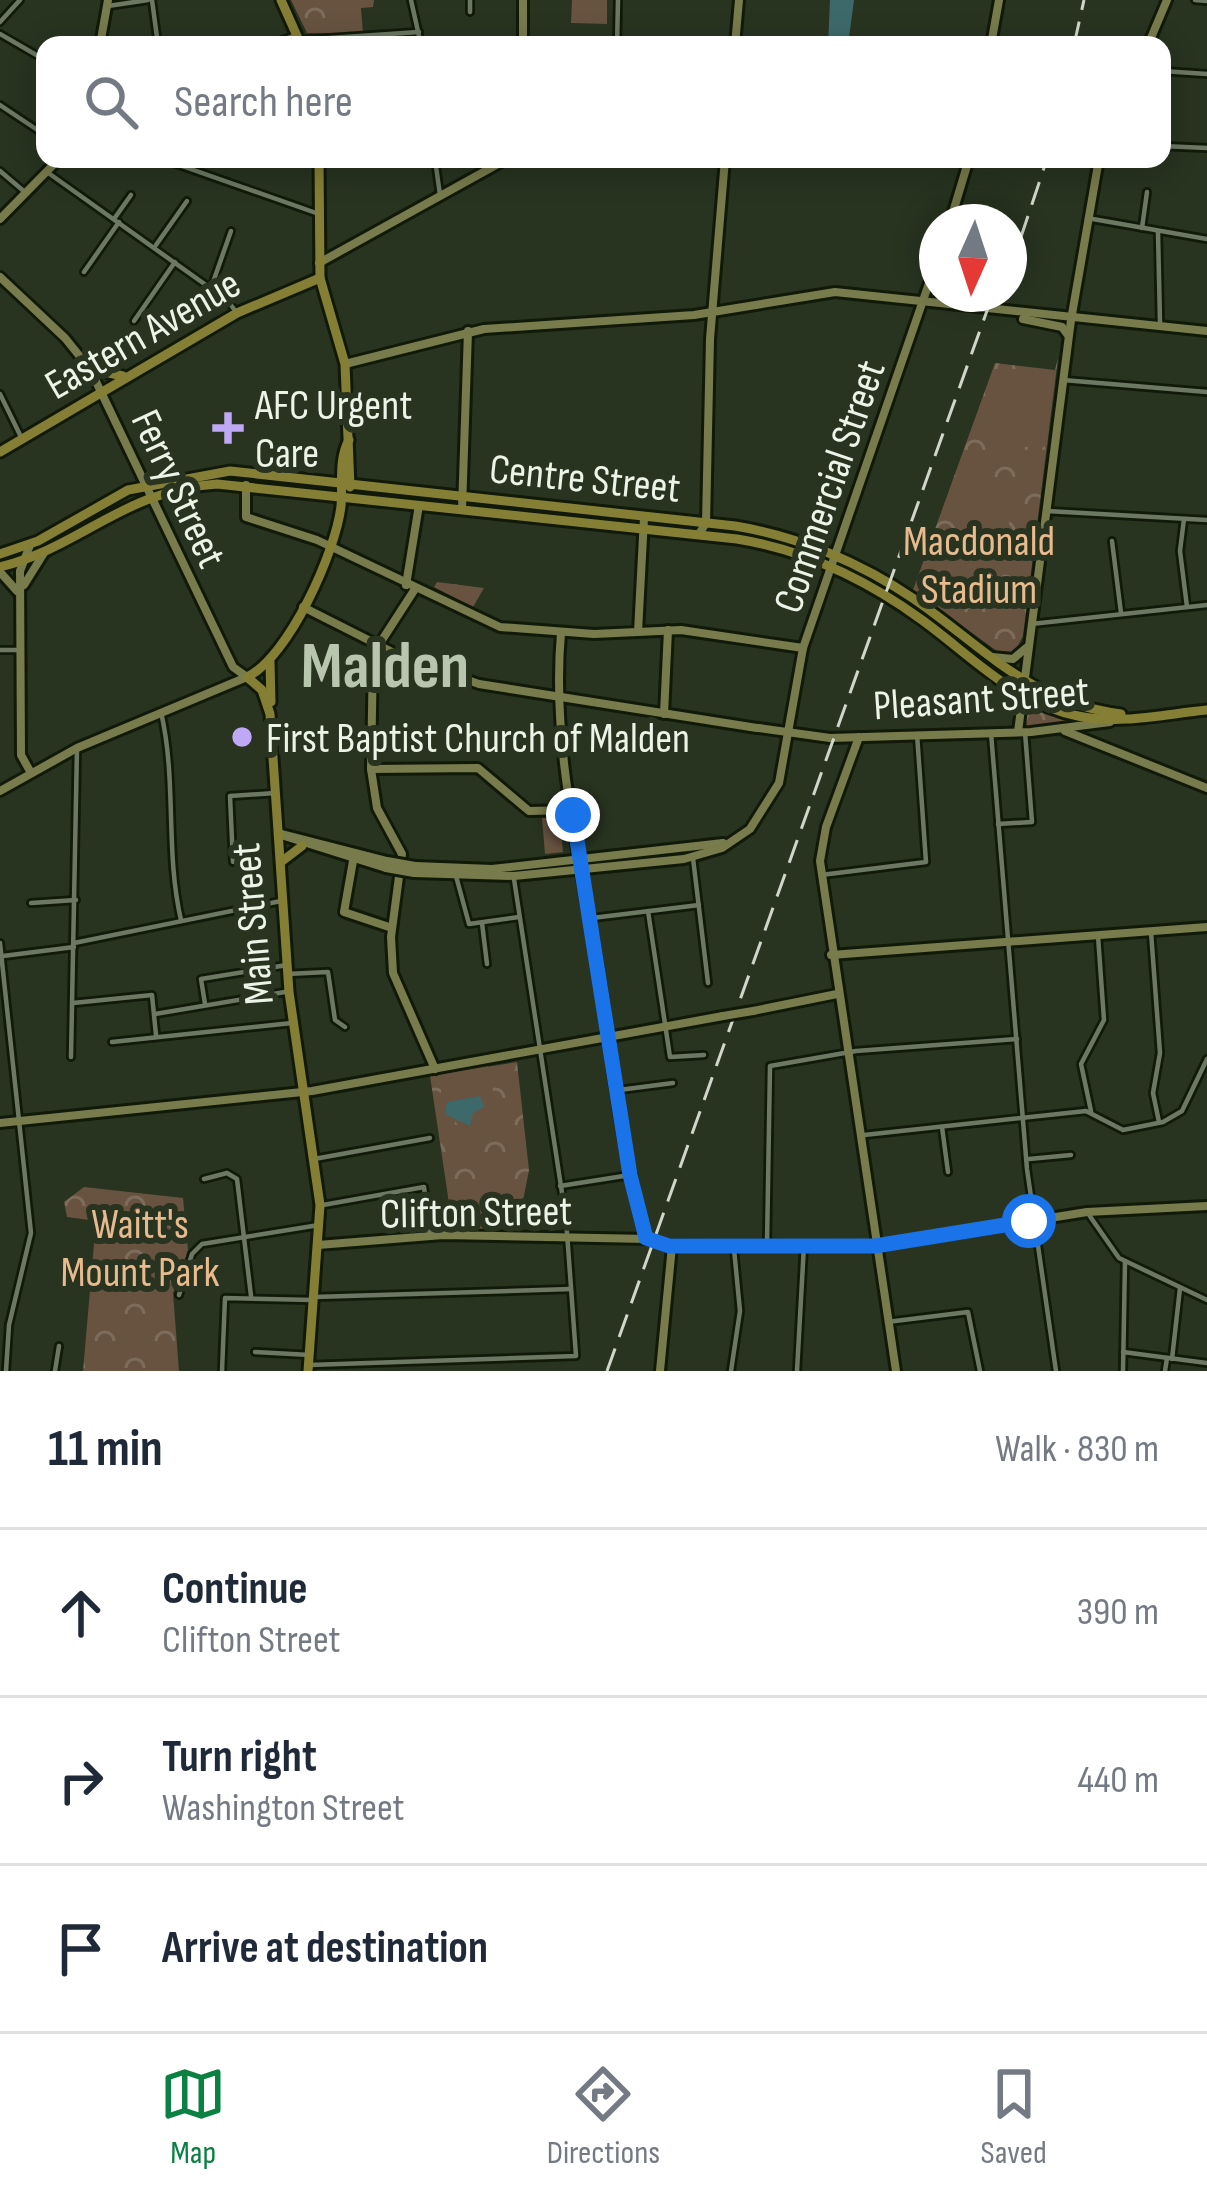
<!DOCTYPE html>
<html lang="en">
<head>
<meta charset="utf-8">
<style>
	body { margin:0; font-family:"Sofia Sans Condensed",sans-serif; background:#f2f2f3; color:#1f2937 }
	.compass { position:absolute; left:919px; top:204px; width:108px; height:108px; border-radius:50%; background:#fff; box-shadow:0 6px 30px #0003; rotate:183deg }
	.stop { position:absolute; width:36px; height:36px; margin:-27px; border:9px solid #1a73e8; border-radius:50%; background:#fff }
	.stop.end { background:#1a73e8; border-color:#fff; box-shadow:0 3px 12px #0008 }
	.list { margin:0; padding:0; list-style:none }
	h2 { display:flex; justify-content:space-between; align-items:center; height:156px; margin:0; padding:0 48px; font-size:51px }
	h2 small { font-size:39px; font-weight:400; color:#747a83 }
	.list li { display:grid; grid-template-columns:78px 1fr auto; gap:36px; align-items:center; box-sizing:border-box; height:168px; padding:0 48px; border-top:3px solid #e0e1e3 }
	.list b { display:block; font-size:45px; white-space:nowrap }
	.list p { margin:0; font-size:39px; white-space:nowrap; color:#747a83 }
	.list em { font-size:39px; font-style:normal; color:#747a83 }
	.icon { flex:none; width:66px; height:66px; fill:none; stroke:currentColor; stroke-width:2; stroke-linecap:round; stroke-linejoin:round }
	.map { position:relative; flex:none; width:1207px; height:1371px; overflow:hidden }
	.search { position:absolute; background:#fff; box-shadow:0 6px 30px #0003; left:36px; right:36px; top:36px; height:132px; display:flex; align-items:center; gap:30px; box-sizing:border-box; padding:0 42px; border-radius:24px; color:#747a83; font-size:45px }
	.sheet { height:660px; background:#fff }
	nav { display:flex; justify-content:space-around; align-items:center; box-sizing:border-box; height:168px; border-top:3px solid #e0e1e3; background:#fff; font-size:33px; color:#747a83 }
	nav a { display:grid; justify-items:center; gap:6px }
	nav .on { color:#0b8043 }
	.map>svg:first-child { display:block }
</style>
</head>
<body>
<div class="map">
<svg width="1207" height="1371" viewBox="0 0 1207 1371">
	<defs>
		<pattern id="forest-crowns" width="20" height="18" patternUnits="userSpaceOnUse" patternTransform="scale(3)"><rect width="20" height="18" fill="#675340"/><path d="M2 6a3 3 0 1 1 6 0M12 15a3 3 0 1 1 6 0" fill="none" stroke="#7d6c5c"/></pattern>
	</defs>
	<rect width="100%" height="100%" fill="#283320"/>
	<!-- forest -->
	<g fill="url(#forest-crowns)">
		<polygon points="291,0 374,0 373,7 361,8 363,33 307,33"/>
		<polygon points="1058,358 1023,636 1015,651 1001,654 913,590 995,363 1055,370"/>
		<polygon points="437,582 484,588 473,607 434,587"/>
		<polygon points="1025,704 1080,722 1027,729"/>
		<polygon points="517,1062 529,1170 521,1211 524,1232 453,1230 430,1076"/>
		<polygon points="84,1187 183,1198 188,1250 173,1293 179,1371 83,1371 96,1221 67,1217 64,1202"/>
	</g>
	<!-- pitch -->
	<g fill="#675340">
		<polygon points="572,0 607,0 607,24 571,23"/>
		<polygon points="1024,382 1053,382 1047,445 1040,449 977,439 989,406"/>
		<polygon points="965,486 1013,492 999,600 951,594"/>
		<polygon points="560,817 563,852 545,854 542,818"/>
		<polygon points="488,1066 494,1080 490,1108 477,1117 475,1133 464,1135 455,1121 441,1118 441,1074"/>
	</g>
	<!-- water -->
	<g fill="#3e696a">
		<polygon points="830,0 854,0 848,45 828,45"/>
		<polygon points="480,1096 484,1107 473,1113 470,1126 445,1114 447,1102"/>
	</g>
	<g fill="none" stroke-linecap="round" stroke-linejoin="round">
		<defs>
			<g id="street">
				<polyline points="152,0 158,45"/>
				<polyline points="411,0 421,45"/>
				<polyline points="470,0 470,12"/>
				<polyline points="1195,0 1207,1"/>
				<polyline points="108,6 148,0"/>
				<polyline points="0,22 20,0"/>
				<polyline points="0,34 45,60"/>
				<polyline points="300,40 419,32"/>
				<polyline points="268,45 297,35"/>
				<polyline points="497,45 521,42"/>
				<polyline points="617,45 618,0"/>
				<polyline points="1162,71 1207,74"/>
				<polyline points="0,105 45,135"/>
				<polyline points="1162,146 1207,148"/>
				<polyline points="162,159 319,214"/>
				<polyline points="435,159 440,195"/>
				<polyline points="0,171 26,193"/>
				<polyline points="47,172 227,300 237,313"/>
				<polyline points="1087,218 1207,239"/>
				<polyline points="114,219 131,195"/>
				<polyline points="1142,228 1147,192"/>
				<polyline points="1158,232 1160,323"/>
				<polyline points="156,245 187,201"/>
				<polyline points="84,272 119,222"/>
				<polyline points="211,288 231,231"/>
				<polyline points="134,321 175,262"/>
				<polyline points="1063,380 1207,392"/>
				<polyline points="0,394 22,439"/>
				<polyline points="1047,511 1207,520"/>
				<polyline points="1184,519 1180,551 1187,607"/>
				<polyline points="1112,541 1121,613"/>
				<polyline points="1031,624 1207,605"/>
				<polyline points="0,650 20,650"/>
				<path d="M161,712C177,781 165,851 181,920"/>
				<polyline points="991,733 1027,1169 1056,1371"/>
				<polyline points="998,824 1032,822 1025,732"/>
				<polyline points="693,858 708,983"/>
				<polyline points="233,862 230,796 275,793"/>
				<polyline points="821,875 926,862 917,734"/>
				<polyline points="456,876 469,924 519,917"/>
				<polyline points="31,903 76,900"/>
				<polyline points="648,911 670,1057 704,1055"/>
				<polyline points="592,918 699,905"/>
				<polyline points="482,923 487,964"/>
				<polyline points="1151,932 1160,1053 1153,1093 1159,1122"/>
				<polyline points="0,943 31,1233 9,1325 6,1371"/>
				<polyline points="74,943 281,901"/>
				<polyline points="3,956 74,947"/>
				<polyline points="287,974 328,972 335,1020 345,1027"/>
				<polyline points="73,1003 152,995 156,1035"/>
				<polyline points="205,1004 201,979 287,965"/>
				<polyline points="155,1014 285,992"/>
				<polyline points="112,1042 292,1023"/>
				<polyline points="71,1057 77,748"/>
				<polyline points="619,1090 673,1083"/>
				<polyline points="1091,1111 1081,1064 1104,1020 1098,936"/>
				<polyline points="942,1127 948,1172"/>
				<polyline points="864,1135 1086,1111 1123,1130 1163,1122 1182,1111 1207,1059"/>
				<polyline points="314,1159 430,1138"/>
				<polyline points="1029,1159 1071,1155"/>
				<polyline points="204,1179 227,1173 237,1179 251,1296"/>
				<polyline points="560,1186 630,1175"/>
				<polyline points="323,1205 424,1187 430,1235"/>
				<polyline points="1087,1212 1119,1258 1207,1300"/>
				<polyline points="767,1244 770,1066 856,1051 1017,1039"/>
				<polyline points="179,1295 192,1254 202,1244 319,1225"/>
				<polyline points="314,1297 571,1289"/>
				<polyline points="887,1322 968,1312 980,1371"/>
				<polyline points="255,1352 310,1355"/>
				<polyline points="1123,1352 1207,1363"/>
				<polyline points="1172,1359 1180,1288"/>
				<polyline points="309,1365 576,1356 566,1219 514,879"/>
				<polyline points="55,1371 59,1346"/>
				<polyline points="222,1371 225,1298 314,1300"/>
				<polyline points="731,1371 740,1311 734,1249"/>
				<polyline points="797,1371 804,1245"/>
				<polyline points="1123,1371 1125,1262"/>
				<polyline points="1165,1371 1167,1358"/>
			</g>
			<g id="secondary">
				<polyline points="523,0 523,45"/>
				<polyline points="100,45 108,0"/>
				<polyline points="735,45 739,0"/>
				<polyline points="991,45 999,0"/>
				<polyline points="1148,45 1167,0"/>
				<polyline points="0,219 59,159"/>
				<polyline points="950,222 969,159"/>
				<polyline points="319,263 507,159"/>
				<polyline points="0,277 65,338 90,369 233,667 247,677"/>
				<polyline points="1023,319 1062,327 1068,335"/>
				<polyline points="345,364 484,329 694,315 835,292 1207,331"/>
				<polyline points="246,485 246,517 317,540 500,627 594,634 681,630 803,648"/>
				<polyline points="462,509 468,331"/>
				<polyline points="699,534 706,523 710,339 725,159"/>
				<polyline points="30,545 20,571 21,755 31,773"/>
				<polyline points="0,572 17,591"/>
				<polyline points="24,585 44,553"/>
				<polyline points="406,585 419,505"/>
				<polyline points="415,589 373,654 371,769 377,808 402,854 391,937 393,973 435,1069"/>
				<polyline points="303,607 402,657 479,684 757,728"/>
				<polyline points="638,632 644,518"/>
				<path d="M561,633C551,744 580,859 598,968C612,1058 621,1151 646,1238"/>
				<polyline points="992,657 1013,659 1026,648"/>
				<polyline points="664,714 668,630"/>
				<polyline points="759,728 830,738 1031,732 1110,722"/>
				<polyline points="1065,731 1207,788"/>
				<polyline points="1018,732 1071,320 1099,159"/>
				<polyline points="859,737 826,827 820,861 896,1371"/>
				<polyline points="371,769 478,768 529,811 572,810"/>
				<polyline points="0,791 77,748 247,677"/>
				<polyline points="278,833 387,861"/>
				<polyline points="278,834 386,868"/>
				<polyline points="353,861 344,912 392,928"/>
				<polyline points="415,866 492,869 723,843"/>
				<polyline points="414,873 514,876 684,859 722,848 750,829 779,783 803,648 937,260"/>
				<polyline points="831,955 1207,927"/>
				<polyline points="753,1011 837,994"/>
				<polyline points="0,1123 312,1091 723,1016"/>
				<polyline points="318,1245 443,1235 648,1239"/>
				<polyline points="666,1245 875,1246 1087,1212 1207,1206"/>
				<polyline points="660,1371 672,1246"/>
			</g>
			<g id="primary">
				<polyline points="281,0 301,45"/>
				<polyline points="319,159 320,278 345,364 350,487"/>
				<polyline points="90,369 123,376"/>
				<polyline points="0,452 237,313 320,278"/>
				<path d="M0,554L38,541L128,490L230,471L735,526C798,536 861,563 914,599C986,649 1029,702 1121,714"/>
				<path d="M0,567C81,547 124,490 217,484L737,539C805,550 867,580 922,620C973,657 1014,703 1078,716C1120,725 1165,714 1207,710"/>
				<polyline points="270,662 271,702"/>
				<polyline points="281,862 302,846"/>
				<path d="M308,1371L320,1205L289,992L270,714L262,690L247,677C289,657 336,551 341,506C343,485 338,459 349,440"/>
			</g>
		</defs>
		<!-- street casing -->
		<use href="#street" stroke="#111a09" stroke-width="10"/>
		<!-- secondary casing -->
		<use href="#secondary" stroke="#111a09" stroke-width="14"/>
		<!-- primary casing -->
		<use href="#primary" stroke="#111a09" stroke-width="15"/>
		<!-- street -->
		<use href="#street" stroke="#6c7863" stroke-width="4.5"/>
		<!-- secondary -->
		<use href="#secondary" stroke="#787b4c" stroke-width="8"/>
		<!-- primary -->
		<use href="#primary" stroke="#857f35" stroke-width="9"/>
		<!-- rail -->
		<g stroke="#d0d7ca" stroke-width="3" stroke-dasharray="24 12" stroke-linecap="butt">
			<polyline points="1074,45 1084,0"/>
			<polyline points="1009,273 1047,159"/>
			<polyline points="607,1371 993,294"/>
		</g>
		<defs>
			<g id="secondary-bridge">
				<polyline points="387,861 415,866"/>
				<polyline points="386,868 414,873"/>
				<polyline points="723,1016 753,1011"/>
				<polyline points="649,1239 666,1245"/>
			</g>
		</defs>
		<!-- secondary-bridge casing -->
		<use href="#secondary-bridge" stroke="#111a09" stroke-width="14" stroke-linecap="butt"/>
		<!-- secondary-bridge -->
		<use href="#secondary-bridge" stroke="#787b4c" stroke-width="8"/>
	</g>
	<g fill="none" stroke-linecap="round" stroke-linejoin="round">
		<!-- route -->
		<polyline stroke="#1a73e8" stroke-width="15" points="573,815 630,1175 646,1238 669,1246 875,1246 1029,1221"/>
	</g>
	<!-- markers -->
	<g fill="#bfa8f4" stroke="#283320" stroke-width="4.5">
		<path d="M222 410h12v12h12v12h-12v12h-12v-12h-12v-12h12z"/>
		<circle cx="242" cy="737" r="12"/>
	</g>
	<g text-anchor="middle" stroke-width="12" stroke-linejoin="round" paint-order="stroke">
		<!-- street labels -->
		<g font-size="42" fill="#ecf3e7" stroke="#283320">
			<text transform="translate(142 333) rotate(-30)" y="15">Eastern Avenue</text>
			<text transform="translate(585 477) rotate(6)" y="15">Centre Street</text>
			<text transform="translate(828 486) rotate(-71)" y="15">Commercial Street</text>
			<text transform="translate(180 488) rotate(65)" y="15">Ferry Street</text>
			<text transform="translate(981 697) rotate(-4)" y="15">Pleasant Street</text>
			<text transform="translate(251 924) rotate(-95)" y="15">Main Street</text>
			<text transform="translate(476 1211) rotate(-1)" y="15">Clifton Street</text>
		</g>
		<!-- poi labels -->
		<g font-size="42" fill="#ecf3e7" stroke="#283320" text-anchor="start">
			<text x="255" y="419">AFC Urgent<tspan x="255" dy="48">Care</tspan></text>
			<text x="266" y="752">First Baptist Church of Malden</text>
		</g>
		<!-- park labels -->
		<g font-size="42" fill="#e8bb8f" stroke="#283320">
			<text x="979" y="555">Macdonald<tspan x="979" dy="48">Stadium</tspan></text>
			<text x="140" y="1238">Waitt's<tspan x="140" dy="48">Mount Park</tspan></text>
		</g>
		<!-- town labels -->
		<g font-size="66" font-weight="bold" fill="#b9c6af" stroke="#283320">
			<text x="385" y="687">Malden</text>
		</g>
	</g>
</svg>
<svg class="compass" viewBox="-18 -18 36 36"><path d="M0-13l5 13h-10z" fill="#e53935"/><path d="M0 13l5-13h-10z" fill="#747a83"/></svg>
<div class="stop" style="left:1029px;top:1221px"></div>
<div class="stop end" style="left:573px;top:815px"></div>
<div class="search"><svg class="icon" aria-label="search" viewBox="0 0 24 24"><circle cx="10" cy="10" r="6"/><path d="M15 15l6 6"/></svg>Search here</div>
</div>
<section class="sheet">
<h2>11 min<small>Walk · 830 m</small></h2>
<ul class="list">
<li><svg class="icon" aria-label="ahead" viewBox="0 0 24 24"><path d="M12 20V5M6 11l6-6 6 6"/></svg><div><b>Continue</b><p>Clifton Street</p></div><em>390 m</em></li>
<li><svg class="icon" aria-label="right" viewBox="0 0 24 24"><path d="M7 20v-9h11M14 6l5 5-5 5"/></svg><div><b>Turn right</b><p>Washington Street</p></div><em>440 m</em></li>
<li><svg class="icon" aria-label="arrive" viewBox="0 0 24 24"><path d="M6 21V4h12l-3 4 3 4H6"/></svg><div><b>Arrive at destination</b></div></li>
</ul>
</section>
<nav>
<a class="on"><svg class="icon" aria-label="map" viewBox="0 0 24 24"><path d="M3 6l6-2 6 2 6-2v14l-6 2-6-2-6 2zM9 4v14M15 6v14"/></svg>Map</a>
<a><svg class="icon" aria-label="directions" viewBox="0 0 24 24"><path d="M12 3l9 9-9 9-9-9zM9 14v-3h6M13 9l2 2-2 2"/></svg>Directions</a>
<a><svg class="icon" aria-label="saved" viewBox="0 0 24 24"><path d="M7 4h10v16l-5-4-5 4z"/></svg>Saved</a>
</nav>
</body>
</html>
